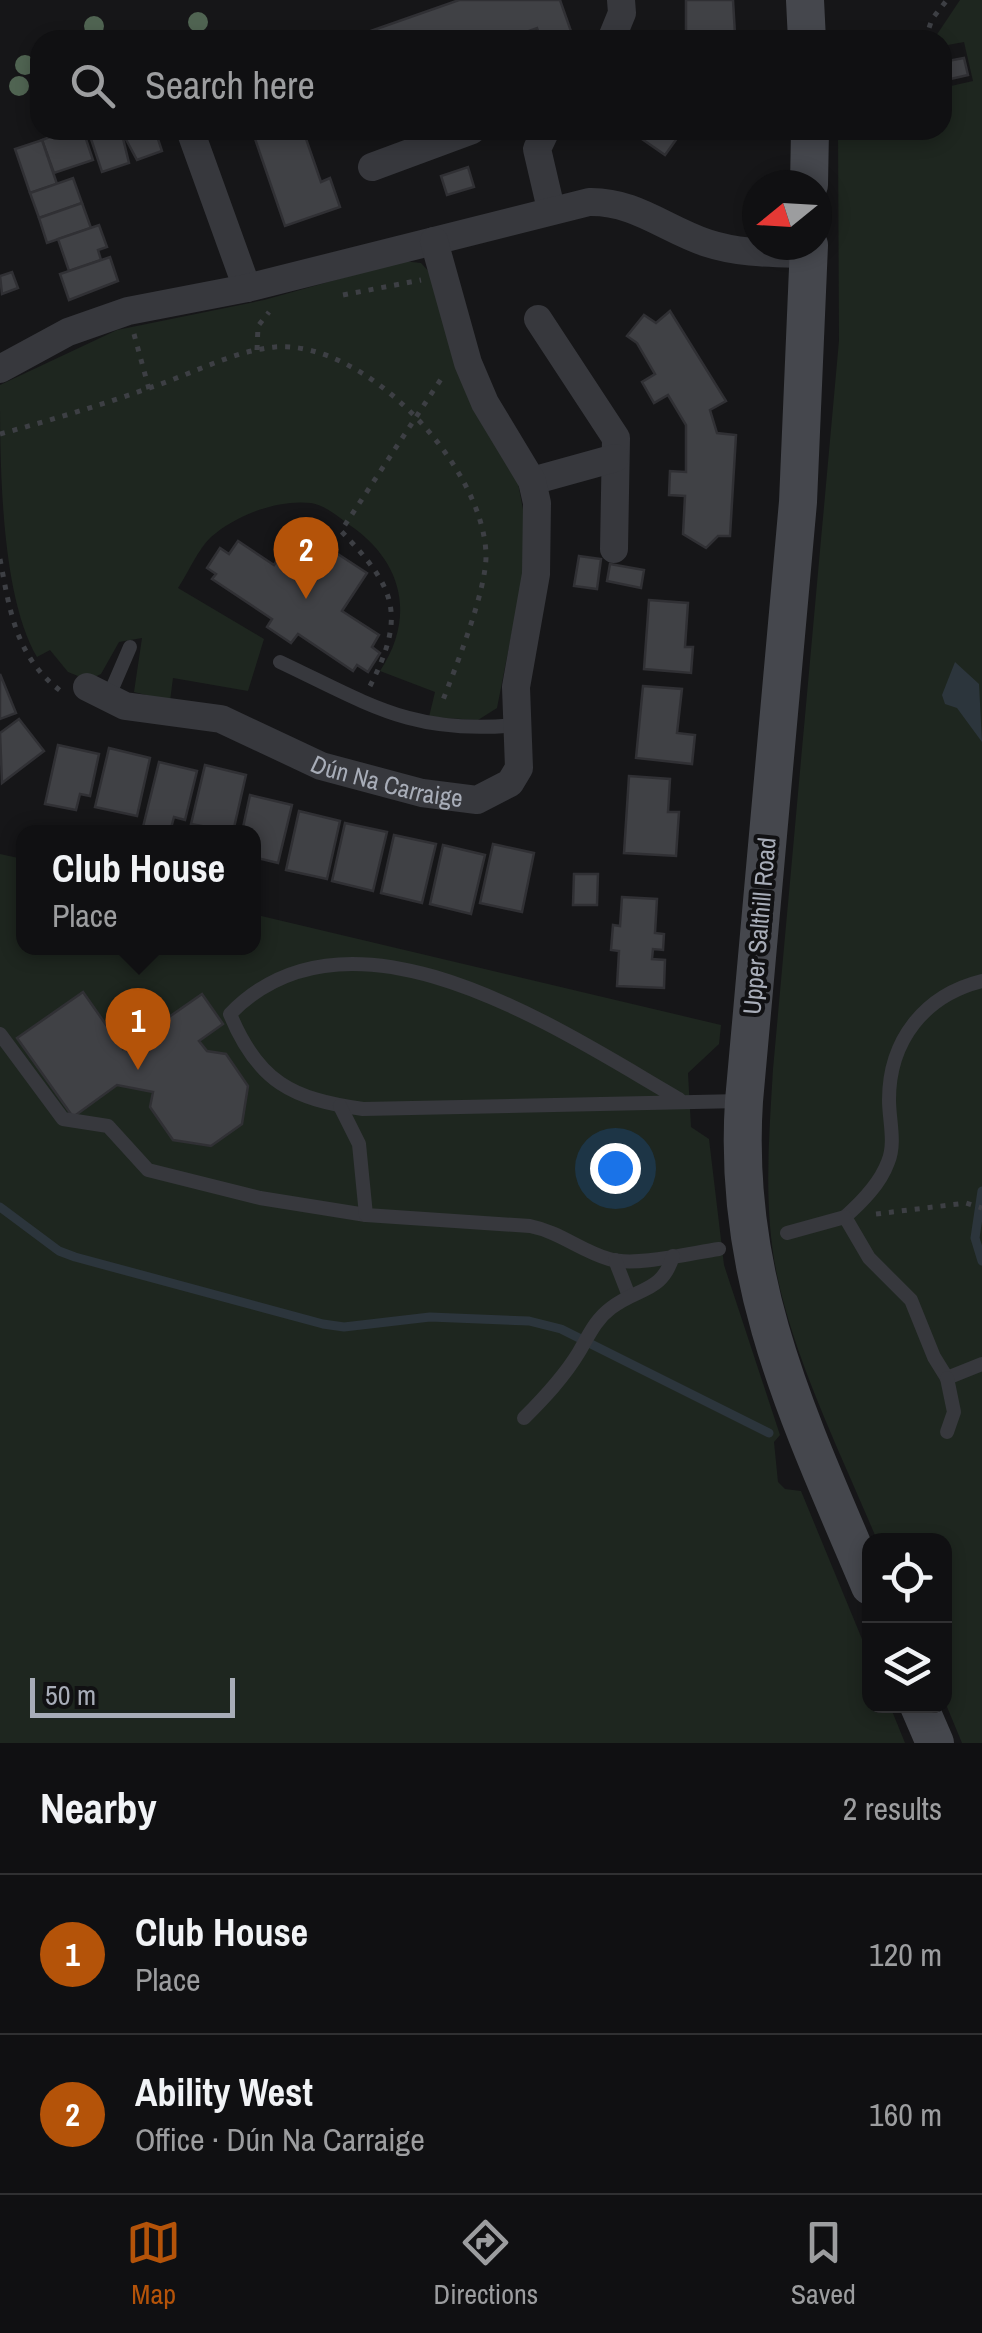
<!DOCTYPE html>
<html lang="en">
<head>
<meta charset="utf-8">
<style>
	body { margin:0; font-family:"Archivo Narrow",sans-serif; background:#19191b; color:#f1f3f6 }
	.controls { position:absolute; right:30px; bottom:30px; display:grid; overflow:hidden; border-radius:20px; box-shadow:0 5px 15px #0003 }
	.controls button { width:90px; height:90px; display:grid; place-items:center; padding:0; border:0; border-bottom:2px solid #303032; background:#101012; color:#f1f3f6; font:50px sans-serif }
	.compass { position:absolute; left:742px; top:170px; width:90px; height:90px; border-radius:50%; background:#101012; box-shadow:0 5px 15px #0003; rotate:252deg }
	.scale { position:absolute; left:30px; bottom:25px; width:205px; box-sizing:border-box; padding-left:10px; border:5px solid #a8adb8; border-top:0; font-size:28px; line-height:35px; white-space:nowrap; color:#a8adb8; -webkit-text-stroke:8px #111113; paint-order:stroke }
	.you { position:absolute; left:615px; top:1168px; width:35px; height:35px; margin:-25px; border:8px solid #fff; border-radius:50%; background:#1a73e8; box-shadow:0 0 0 15px #1a73e833 }
	.badge { display:grid; place-items:center; width:65px; height:65px; border-radius:50%; background:#b45309; color:#fff; font-size:32px; font-weight:700 }
	.pin { position:absolute; translate:-50% -82px; filter:drop-shadow(0 2px 5px #0008) }
	.pin::after { content:''; position:absolute; top:52px; width:35px; height:30px; background:inherit; clip-path:polygon(0 0,100% 0,50% 100%) }
	.popup { position:absolute; left:16px; top:825px; width:245px; height:130px; box-sizing:border-box; display:grid; place-content:center; border-radius:20px; background:#101012; filter:drop-shadow(0 2px 8px #0005); font-size:32px; white-space:nowrap; color:#9c9d9f }
	.popup b { font-size:38px; color:#f1f3f6 }
	.popup::after { content:''; position:absolute; left:50%; top:100%; margin-left:-20px; border:20px solid transparent; border-top-color:#101012 }
	.list { margin:0; padding:0; list-style:none }
	h2 { display:flex; justify-content:space-between; align-items:center; height:130px; margin:0; padding:0 40px; font-size:42px }
	h2 small { font-size:32px; font-weight:400; color:#9c9d9f }
	.list li { display:grid; grid-template-columns:65px 1fr auto; gap:30px; align-items:center; box-sizing:border-box; height:160px; padding:0 40px; border-top:2px solid #303032 }
	.list b { display:block; font-size:38px; white-space:nowrap }
	.list p { margin:0; font-size:32px; white-space:nowrap; color:#9c9d9f }
	.list em { font-size:32px; font-style:normal; color:#9c9d9f }
	.icon { flex:none; width:55px; height:55px; fill:none; stroke:currentColor; stroke-width:2; stroke-linecap:round; stroke-linejoin:round }
	.map { position:relative; flex:none; width:982px; height:1743px; overflow:hidden }
	.search { position:absolute; background:#101012; box-shadow:0 5px 15px #0003; left:30px; right:30px; top:30px; height:110px; display:flex; align-items:center; gap:25px; box-sizing:border-box; padding:0 35px; border-radius:30px; color:#9c9d9f; font-size:38px }
	.sheet { height:450px; background:#101012 }
	nav { display:flex; justify-content:space-around; align-items:center; box-sizing:border-box; height:140px; border-top:2px solid #303032; background:#101012; font-size:28px; color:#9c9d9f }
	nav a { display:grid; justify-items:center; gap:5px }
	nav .on { color:#b45309 }
	.map>svg:first-child { display:block }
</style>
</head>
<body>
<div class="map">
<svg width="982" height="1743" viewBox="0 0 982 1743">
	<rect width="100%" height="100%" fill="#161618"/>
	<!-- green -->
	<g fill="#1e261f">
		<path d="M960,0H982V1743H962L945,1702L944,1540H877C843,1458 795,1362 777,1275C763,1208 769,1137 773,1069L839,341L838,130H942V88L973,81L964,42L942,46L936,36Z"/>
		<path d="M403,261L421,263L434,277L518,483L525,520V566L497,708L478,720L429,717L435,692L380,671C415,618 404,563 351,526C340,518 325,505 311,503C278,499 236,515 211,537C198,549 188,573 178,588L264,639L248,691L173,678L170,701L134,692L142,638L119,642L101,674L88,680L68,672L50,650L37,657C0,594 0,461 0,385L117,330L264,300Z"/>
		<polygon points="0,854 23,859 23,948 253,948 253,914 721,1025 719,1044 688,1073 691,1127 709,1139 724,1265 780,1435 774,1442 778,1482 785,1489 801,1491 869,1656 870,1706 890,1706 905,1743 0,1743"/>
	</g>
	<!-- water -->
	<polygon fill="#2c353c" points="955,662 979,684 982,742 957,708 945,704 942,695"/>
	<g fill="none" stroke-linecap="round" stroke-linejoin="round">
		<!-- stream -->
		<g stroke="#2c353c" stroke-width="9">
			<polyline points="982,1191 975,1238 982,1261"/>
			<polyline points="0,1207 59,1251 75,1257 323,1324 344,1327 430,1317 529,1321 561,1329 769,1433"/>
		</g>
	</g>
	<!-- building -->
	<g fill="#404145" stroke="#303034" stroke-width="2.5">
		<polygon points="459,0 560,0 572,34 541,40 537,28 504,40 345,40"/>
		<polygon points="686,0 733,0 735,34 686,40"/>
		<polygon points="964,58 968,75 942,81 942,62"/>
		<polygon points="48,130 83,130 93,160 54,173 42,140 50,137"/>
		<polygon points="88,130 121,130 129,163 102,172"/>
		<polygon points="121,130 155,130 162,151 137,160"/>
		<polygon points="252,130 303,130 321,182 330,178 340,207 285,226"/>
		<polygon points="629,130 683,130 665,155"/>
		<polygon points="42,140 57,184 30,193 15,149"/>
		<polygon points="468,167 474,187 447,195 441,176"/>
		<polygon points="73,178 82,203 39,218 30,193"/>
		<polygon points="82,203 91,228 47,243 39,218"/>
		<polygon points="99,225 107,247 98,250 101,260 69,271 58,239"/>
		<polygon points="110,257 118,281 69,300 60,274"/>
		<polygon points="12,272 18,288 2,294 0,276"/>
		<polygon points="670,311 726,401 710,410 717,433 736,435 730,536 718,536 706,548 683,534 685,496 669,495 670,471 686,472 686,425 668,395 654,403 642,382 655,374 637,343 627,336 644,315 656,323"/>
		<polygon points="298,528 367,573 342,611 379,635 372,647 380,653 368,672 357,665 353,671 298,634 291,643 267,627 272,619 212,579 216,574 207,568 220,548 229,554 238,541 274,565"/>
		<polygon points="579,556 601,559 597,589 574,586"/>
		<polygon points="610,564 644,570 641,588 607,581"/>
		<polygon points="649,600 688,603 685,647 693,647 691,673 644,669"/>
		<polygon points="0,674 16,713 0,719"/>
		<polygon points="643,686 682,689 677,733 695,735 692,764 636,758"/>
		<polygon points="19,719 44,751 2,783 0,733"/>
		<polygon points="58,745 99,754 90,796 80,794 76,810 45,804"/>
		<polygon points="109,748 150,758 137,816 95,807"/>
		<polygon points="159,762 197,771 185,820 174,817 170,832 143,827"/>
		<polygon points="205,765 246,775 233,832 191,824"/>
		<polygon points="629,776 670,779 668,812 679,812 676,856 624,853"/>
		<polygon points="250,795 292,805 278,863 253,857 253,832 242,832"/>
		<polygon points="299,811 340,821 327,879 286,870"/>
		<polygon points="345,823 387,832 373,891 332,881"/>
		<polygon points="394,835 436,844 422,903 381,893"/>
		<polygon points="493,844 534,853 522,912 480,903"/>
		<polygon points="443,845 485,855 471,914 430,904"/>
		<polygon points="574,874 598,874 597,905 573,905"/>
		<polygon points="622,897 657,899 655,933 664,934 663,950 653,949 652,959 665,960 664,988 617,986 619,951 611,950 613,925 620,926"/>
		<polygon points="83,992 123,1049 202,994 223,1024 199,1041 207,1051 226,1054 248,1086 242,1124 211,1146 173,1140 150,1107 153,1092 117,1085 73,1117 17,1038"/>
	</g>
	<g fill="none" stroke-linecap="round" stroke-linejoin="round">
		<!-- path -->
		<g stroke="#3d3f44" stroke-width="5" stroke-dasharray="5 8" stroke-linecap="butt">
			<polyline points="925,40 932,19 947,0"/>
			<polyline points="343,295 421,280"/>
			<polyline points="134,334 149,389"/>
			<polyline points="257,350 258,326 269,312"/>
			<path d="M0,434C51,420 102,405 152,387C192,374 233,351 275,347C366,340 483,466 486,554C487,590 455,669 441,705"/>
			<path d="M0,559C10,612 16,658 62,692"/>
			<path d="M370,686C407,614 395,587 341,531L443,376"/>
			<polyline points="876,1214 966,1203 982,1208"/>
		</g>
		<!-- lane -->
		<g stroke="#37383d" stroke-width="14">
			<path d="M280,662C371,705 412,735 517,725"/>
			<polyline points="108,698 130,647"/>
			<polyline points="0,1034 63,1119 108,1126 148,1170 260,1198 366,1215"/>
			<path d="M679,1099C561,1031 352,888 230,1014C258,1082 292,1099 363,1109L741,1101"/>
			<path d="M340,1106L359,1144L366,1215L530,1226C560,1232 581,1251 609,1259C635,1267 691,1253 719,1249"/>
			<path d="M845,1217C862,1202 880,1184 888,1162C896,1143 889,1120 889,1100C889,1040 925,995 982,981"/>
			<polyline points="787,1233 845,1217 869,1258 911,1300 934,1357 947,1378 982,1364"/>
			<polyline points="615,1260 629,1296"/>
			<path d="M524,1418C544,1398 564,1377 579,1352C589,1335 595,1320 611,1308C638,1287 662,1293 673,1256"/>
			<polyline points="947,1432 954,1412 947,1378"/>
		</g>
		<!-- street -->
		<g stroke="#37383d" stroke-width="28">
			<polyline points="611,40 622,13 621,0"/>
			<polyline points="190,130 247,288"/>
			<polyline points="546,130 537,149 551,209"/>
			<polyline points="372,167 472,130"/>
			<polyline points="538,319 616,438 614,549"/>
			<path d="M0,369L68,332L128,311L247,288L589,202C635,201 665,229 707,243C740,254 775,253 809,254"/>
			<polyline points="532,481 615,458"/>
			<path id="s1" d="M87,687L125,706L221,719L321,766L422,793L477,800L510,783L519,768L516,687L536,574L537,503L532,481L485,403L468,363L434,241"/>
		</g>
		<!-- secondary -->
		<g stroke="#45474d" stroke-width="38">
			<polyline points="805,0 807,40"/>
			<polyline points="809,185 810,130"/>
			<path d="M809,245L798,502L744,1101C732,1283 801,1423 870,1586"/>
			<polyline points="919,1706 935,1743"/>
		</g>
	</g>
	<!-- trees -->
	<g fill="#506452">
		<circle cx="198" cy="22" r="10"/>
		<circle cx="94" cy="26" r="10"/>
		<circle cx="25" cy="65" r="10"/>
		<circle cx="19" cy="86" r="10"/>
	</g>
	<g text-anchor="middle" stroke-width="8" stroke-linejoin="round" paint-order="stroke">
		<!-- street labels -->
		<g font-size="25" fill="#a8adb8" stroke="#111113">
			<text dy="9" stroke="none"><textPath href="#s1" startOffset="318">Dún Na Carraige</textPath></text>
			<text transform="translate(759 926) rotate(-85)" y="9">Upper Salthill Road</text>
		</g>
	</g>
</svg>
<div class="controls">
<button><svg class="icon" aria-label="locate" viewBox="0 0 24 24"><circle cx="12" cy="12" r="6"/><path d="M12 2v4M12 18v4M2 12h4M18 12h4"/></svg></button>
<button><svg class="icon" aria-label="layers" viewBox="0 0 24 24"><path d="M12 4l9 5-9 5-9-5zM3 14l9 5 9-5"/></svg></button>
</div>
<svg class="compass" viewBox="-18 -18 36 36"><path d="M0-13l5 13h-10z" fill="#e53935"/><path d="M0 13l5-13h-10z" fill="#9c9d9f"/></svg>
<div class="scale">50 m</div>
<div class="you"></div>
<div class="pin badge" style="left:138px;top:1070px">1</div>
<div class="popup"><b>Club House</b>Place</div>
<div class="pin badge" style="left:306px;top:599px">2</div>
<div class="search"><svg class="icon" aria-label="search" viewBox="0 0 24 24"><circle cx="10" cy="10" r="6"/><path d="M15 15l6 6"/></svg>Search here</div>
</div>
<section class="sheet">
<h2>Nearby<small>2 results</small></h2>
<ul class="list">
<li><span class="badge">1</span><div><b>Club House</b><p>Place</p></div><em>120 m</em></li>
<li><span class="badge">2</span><div><b>Ability West</b><p>Office · Dún Na Carraige</p></div><em>160 m</em></li>
</ul>
</section>
<nav>
<a class="on"><svg class="icon" aria-label="map" viewBox="0 0 24 24"><path d="M3 6l6-2 6 2 6-2v14l-6 2-6-2-6 2zM9 4v14M15 6v14"/></svg>Map</a>
<a><svg class="icon" aria-label="directions" viewBox="0 0 24 24"><path d="M12 3l9 9-9 9-9-9zM9 14v-3h6M13 9l2 2-2 2"/></svg>Directions</a>
<a><svg class="icon" aria-label="saved" viewBox="0 0 24 24"><path d="M7 4h10v16l-5-4-5 4z"/></svg>Saved</a>
</nav>
</body>
</html>
